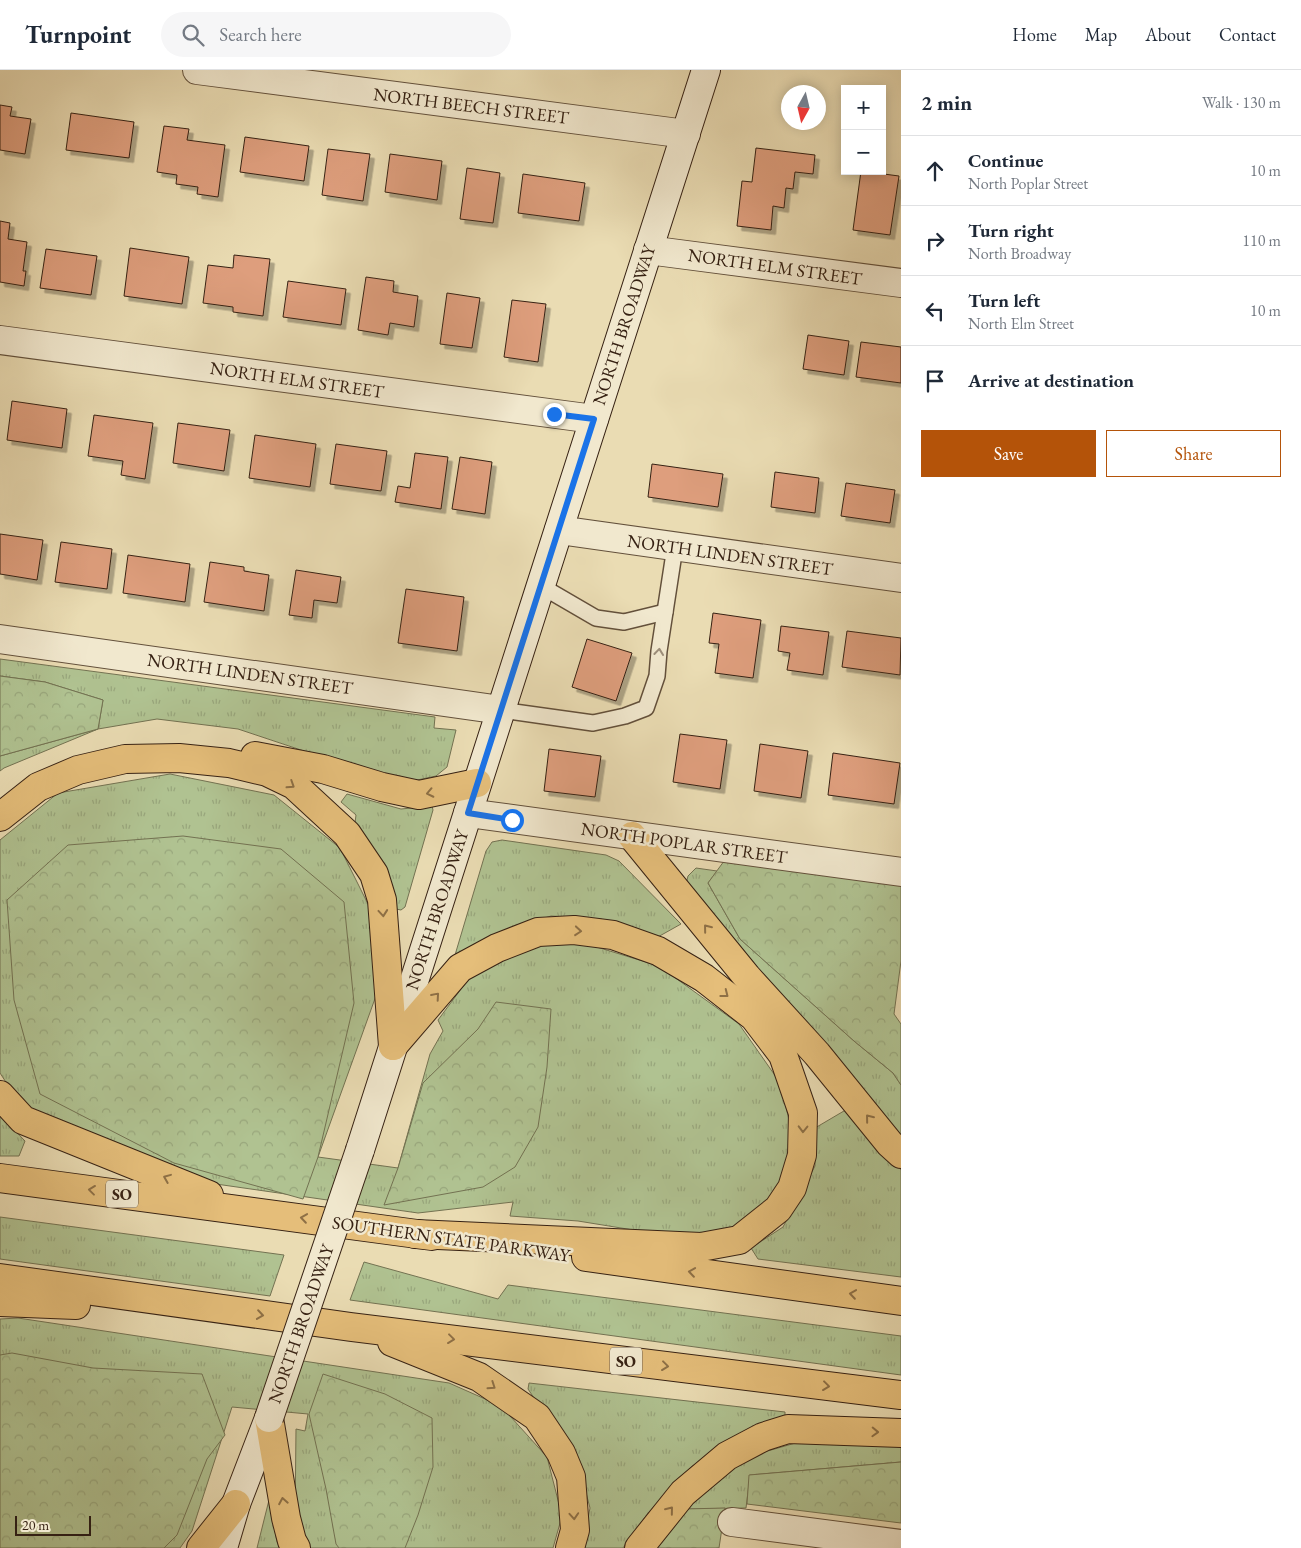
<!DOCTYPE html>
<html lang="en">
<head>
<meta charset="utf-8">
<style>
	body { margin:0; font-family:"EB Garamond",serif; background:#f6f6f7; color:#1f2937 }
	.controls { position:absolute; right:15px; top:15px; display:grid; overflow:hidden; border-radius:0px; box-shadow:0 2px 12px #0003 }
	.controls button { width:45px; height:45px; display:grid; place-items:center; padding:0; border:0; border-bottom:1px solid #e0e1e3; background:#fff; color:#1f2937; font:25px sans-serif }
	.compass { position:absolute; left:781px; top:15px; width:45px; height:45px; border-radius:50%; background:#fff; box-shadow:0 2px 12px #0003; rotate:188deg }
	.scale { position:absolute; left:15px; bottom:12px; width:76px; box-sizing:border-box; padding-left:5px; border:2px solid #362113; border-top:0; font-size:14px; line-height:18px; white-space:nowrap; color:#362113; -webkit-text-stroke:4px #f1e8ce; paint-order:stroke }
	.stop { position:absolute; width:15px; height:15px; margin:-11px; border:4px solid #1a73e8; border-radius:50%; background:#fff }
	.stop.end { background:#1a73e8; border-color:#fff; box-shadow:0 1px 5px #0008 }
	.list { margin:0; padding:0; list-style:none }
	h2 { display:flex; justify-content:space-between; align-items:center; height:65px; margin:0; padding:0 20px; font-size:21px }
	h2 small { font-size:16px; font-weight:400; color:#747a83 }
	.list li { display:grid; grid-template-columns:32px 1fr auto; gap:15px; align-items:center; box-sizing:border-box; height:70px; padding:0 20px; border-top:1px solid #e0e1e3 }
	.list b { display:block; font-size:19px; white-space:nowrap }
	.list p { margin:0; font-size:16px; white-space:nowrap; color:#747a83 }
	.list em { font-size:16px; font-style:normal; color:#747a83 }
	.actions { display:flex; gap:10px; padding:15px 20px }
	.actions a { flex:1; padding:11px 0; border:1px solid #b45309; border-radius:0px; text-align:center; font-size:18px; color:#b45309 }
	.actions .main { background:#b45309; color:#fff }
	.icon { flex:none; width:28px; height:28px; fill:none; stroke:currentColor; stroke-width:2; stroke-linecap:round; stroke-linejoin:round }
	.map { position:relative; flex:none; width:901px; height:1478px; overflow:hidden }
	header { display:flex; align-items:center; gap:30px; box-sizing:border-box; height:70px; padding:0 25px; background:#fff; border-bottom:1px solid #e0e1e3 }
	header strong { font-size:24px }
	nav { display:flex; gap:28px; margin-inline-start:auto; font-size:18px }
	.search { width:350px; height:45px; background:#f6f6f7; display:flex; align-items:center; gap:12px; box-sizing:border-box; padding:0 18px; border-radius:28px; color:#747a83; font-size:19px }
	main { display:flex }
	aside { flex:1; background:#fff }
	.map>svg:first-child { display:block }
</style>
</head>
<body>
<header>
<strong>Turnpoint</strong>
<div class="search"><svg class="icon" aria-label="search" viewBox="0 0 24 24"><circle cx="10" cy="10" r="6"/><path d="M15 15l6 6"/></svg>Search here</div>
<nav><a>Home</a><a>Map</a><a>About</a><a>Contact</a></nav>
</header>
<main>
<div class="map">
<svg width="901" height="1478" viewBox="0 0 901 1478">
	<defs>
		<pattern id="grass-tufts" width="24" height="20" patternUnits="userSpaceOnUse" patternTransform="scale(1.25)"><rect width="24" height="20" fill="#b0c291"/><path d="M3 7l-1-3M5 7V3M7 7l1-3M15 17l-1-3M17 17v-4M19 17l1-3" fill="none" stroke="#98a67c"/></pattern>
		<pattern id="forest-crowns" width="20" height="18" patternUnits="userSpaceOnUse" patternTransform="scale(1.25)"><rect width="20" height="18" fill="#b0c291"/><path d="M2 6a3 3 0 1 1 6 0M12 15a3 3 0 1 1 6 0" fill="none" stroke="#98a67c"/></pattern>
		<filter id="shadow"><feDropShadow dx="4.5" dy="4.5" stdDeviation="0" flood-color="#0004"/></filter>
	</defs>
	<rect width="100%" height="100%" fill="#eadcb3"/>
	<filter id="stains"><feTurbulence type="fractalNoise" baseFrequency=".004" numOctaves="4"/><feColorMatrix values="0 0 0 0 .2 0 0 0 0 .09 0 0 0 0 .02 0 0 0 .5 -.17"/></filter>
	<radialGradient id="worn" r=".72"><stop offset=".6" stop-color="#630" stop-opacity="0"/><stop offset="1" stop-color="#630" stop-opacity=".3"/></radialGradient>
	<!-- grass -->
	<g fill="url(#grass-tufts)" stroke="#737252">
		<polygon points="0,589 435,647 434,658 456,660 447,697 436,706 408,712 358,699 238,659 157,649 98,659 4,698 0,701 0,686 98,659 103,630 45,612 0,606"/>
		<polygon points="170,704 274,725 340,778 371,840 377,923 318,1087 398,1098 430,984 443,961 438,950 470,907 516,879 577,871 659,896 739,954 781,1014 792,1064 785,1116 742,1157 695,1170 578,1151 510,1146 513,1132 418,1143 202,1112 24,1040 0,1003 0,770 58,723"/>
		<polygon points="347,724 401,739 432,736 433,740 405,837 401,840 396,839 354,761 356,745 341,732"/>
		<polygon points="502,770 606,785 619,791 681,854 656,868 601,849 551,846 512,858 455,885 486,781 492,772"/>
		<polygon points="696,798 717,801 708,813 740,869 854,971 893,1003 901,1015 901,1073 686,814 688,806"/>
		<polygon points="849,1038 901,1100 901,1207 758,1189 751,1178 783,1157 815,1096 815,1058"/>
		<polygon points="0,1045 25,1071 19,1086 0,1086"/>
		<polygon points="0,1147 284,1185 270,1226 0,1189"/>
		<polygon points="364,1192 498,1229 508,1215 901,1266 901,1305 350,1230"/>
		<polygon points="18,1248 449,1313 501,1336 547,1387 562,1446 553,1478 305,1478 295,1451 296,1359 305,1361 308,1344 232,1337 192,1461 180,1478 0,1478 0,1249"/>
		<polygon points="529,1313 785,1342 785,1352 750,1359 691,1397 648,1443 623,1478 582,1478 590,1438 577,1388 536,1331 528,1319"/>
		<polygon points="827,1364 901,1368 901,1392 750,1405 746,1438 684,1439 700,1420 750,1386"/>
		<polygon points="269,1430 277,1472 280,1478 257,1478"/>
	</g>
	<!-- forest -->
	<g fill="url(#forest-crowns)" stroke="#737252">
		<polygon points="0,606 45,612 103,630 98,659 0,686"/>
		<polygon points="183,766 281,779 344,832 354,933 318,1087 303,1129 174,1093 40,1024 14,930 7,830 68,775"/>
		<polygon points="727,787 901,811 901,891 894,944 901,954 901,1015 893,1003 854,971 740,869 708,813"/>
		<polygon points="496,932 551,939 547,997 538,1057 515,1097 483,1117 384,1135 398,1098 423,1013 478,959"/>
		<polygon points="12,1283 93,1298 202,1304 225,1365 207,1389 177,1465 164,1478 0,1478 0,1285"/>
		<polygon points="323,1304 385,1324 432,1348 433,1397 418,1445 405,1478 339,1478 336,1474 326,1419 309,1344"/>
		<polygon points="901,1392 901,1453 747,1434 749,1405"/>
		<polygon points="725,1438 719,1478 655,1478 684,1439"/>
	</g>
	<!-- building -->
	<g fill="#de9e7d" stroke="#362113" filter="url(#shadow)">
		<polygon points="0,35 12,37 10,46 31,49 25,84 0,80"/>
		<polygon points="71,43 134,52 129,88 66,80"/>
		<polygon points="164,56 189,59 187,70 225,75 218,127 197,124 198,117 176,114 177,105 157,102"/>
		<polygon points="245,67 309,76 304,111 240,102"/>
		<polygon points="756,78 815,85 813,104 795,102 793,119 786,118 784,138 773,136 771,160 737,156 742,111 752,112"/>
		<polygon points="328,79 370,84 363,131 322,125"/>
		<polygon points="390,84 442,91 437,130 385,122"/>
		<polygon points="467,98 500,103 493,153 460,149"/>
		<polygon points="861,101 899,106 890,165 853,160"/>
		<polygon points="523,104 585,113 579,151 518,143"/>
		<polygon points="0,151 10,153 8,169 27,172 23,201 26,201 24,216 0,212"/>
		<polygon points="130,178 189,187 182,234 124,226"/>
		<polygon points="46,179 97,186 91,225 40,218"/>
		<polygon points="234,185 270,189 263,246 233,242 233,237 203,233 208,195 233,198"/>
		<polygon points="366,207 394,211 393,222 418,226 414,257 390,253 388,265 358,260"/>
		<polygon points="288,211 346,219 341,255 283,247"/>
		<polygon points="447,223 480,228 472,278 440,274"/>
		<polygon points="512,230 546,234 538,292 504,287"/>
		<polygon points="808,265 849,271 844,305 803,299"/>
		<polygon points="861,272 901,277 901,313 856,307"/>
		<polygon points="12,331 67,339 62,378 7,370"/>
		<polygon points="94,345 153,353 145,409 121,405 123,391 88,386"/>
		<polygon points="178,353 230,360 224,401 173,393"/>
		<polygon points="255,365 316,374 310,417 249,408"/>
		<polygon points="336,374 387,381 381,421 330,414"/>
		<polygon points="415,383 448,387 441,439 395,432 398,416 410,418"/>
		<polygon points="460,387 492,392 485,444 452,439"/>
		<polygon points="652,394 723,404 718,437 648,427"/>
		<polygon points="775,402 819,408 815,443 771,437"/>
		<polygon points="846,413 895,420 890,453 841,446"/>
		<polygon points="0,464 43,470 37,510 0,504"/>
		<polygon points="61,472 112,479 107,519 55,512"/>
		<polygon points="128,485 190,494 185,532 123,523"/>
		<polygon points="210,492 244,497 244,501 269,505 264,541 204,532"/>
		<polygon points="296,500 341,507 337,533 314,530 312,548 289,545"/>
		<polygon points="406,519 464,527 457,581 398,573"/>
		<polygon points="713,543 761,550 753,608 715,603 719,574 709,573"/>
		<polygon points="781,556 829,562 823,605 787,600 790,583 778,581"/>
		<polygon points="847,561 901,568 900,605 842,597"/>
		<polygon points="587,569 632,583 616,631 572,617"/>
		<polygon points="680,664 727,670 720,719 673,712"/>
		<polygon points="760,674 808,681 801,728 754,721"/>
		<polygon points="549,679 601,686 595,727 544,721"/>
		<polygon points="833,683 900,693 894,734 828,725"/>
	</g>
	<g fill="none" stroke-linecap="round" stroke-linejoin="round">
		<defs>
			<g id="service">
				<polyline points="541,516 596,548 624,552 665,542"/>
				<polyline points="501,640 593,653 625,646 646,638 657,606 659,581 675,477"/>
			</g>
			<g id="minor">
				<polyline points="197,0 686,64"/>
				<polyline points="648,180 901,213"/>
				<polyline points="0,270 594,349"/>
				<polyline points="559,460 901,508"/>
				<polyline points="468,743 901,802"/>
				<polyline points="732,1452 901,1474"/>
			</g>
			<polyline id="tertiary" points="0,569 501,640"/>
			<g id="secondary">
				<polyline points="360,1080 706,0"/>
				<polyline points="223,1478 236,1434 269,1348"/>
			</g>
			<g id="motorway">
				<polyline points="255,686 323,699 382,717 419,725 477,713"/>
				<polyline points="0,747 38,717 78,700 125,689 179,688 229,693 267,702 294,715 347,764 374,804 382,830 393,976"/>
				<polyline points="632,766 747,907 817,984 890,1074 901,1084"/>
				<polyline points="393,976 460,898 497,878 538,862 574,860 613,865 658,881 704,908 754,947 783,985 803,1043 802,1085 792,1118 778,1139 739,1170 701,1177 415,1164"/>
				<polyline points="0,1025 23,1050 209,1125"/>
				<polyline points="0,1108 432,1166"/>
				<polyline points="586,1187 901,1231"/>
				<polyline points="0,1208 351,1257 901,1325"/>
				<polyline points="0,1232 76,1235"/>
				<polyline points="392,1272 479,1307 537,1347 561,1383 571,1407 575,1460 570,1478"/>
				<polyline points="269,1348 286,1448 292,1471 296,1478"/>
				<polyline points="201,1478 236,1434"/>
				<polyline points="639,1478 683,1423 727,1386 763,1367 788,1359 901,1363"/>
			</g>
		</defs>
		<!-- service casing -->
		<use href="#service" stroke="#63503b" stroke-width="18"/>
		<!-- minor casing -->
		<use href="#minor" stroke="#63503b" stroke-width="30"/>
		<!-- tertiary casing -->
		<use href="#tertiary" stroke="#63503b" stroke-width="30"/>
		<!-- secondary casing -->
		<use href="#secondary" stroke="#362113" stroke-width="30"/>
		<!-- motorway casing -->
		<use href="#motorway" stroke="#362113" stroke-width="30"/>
		<!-- service -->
		<use href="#service" stroke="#f1e8ce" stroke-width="15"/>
		<!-- minor -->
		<use href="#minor" stroke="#f1e8ce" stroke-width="28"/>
		<!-- tertiary -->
		<use href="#tertiary" stroke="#f1e8ce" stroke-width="28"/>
		<!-- secondary -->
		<use href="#secondary" stroke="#f1e8ce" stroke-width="28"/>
		<!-- motorway -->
		<use href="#motorway" stroke="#e5be7a" stroke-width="28"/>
		<defs>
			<polyline id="secondary-bridge" points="269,1348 360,1080"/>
		</defs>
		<!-- secondary-bridge casing -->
		<use href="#secondary-bridge" stroke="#362113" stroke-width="30" stroke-linecap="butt"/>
		<!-- secondary-bridge -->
		<use href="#secondary-bridge" stroke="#f1e8ce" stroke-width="28"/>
	</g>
	<!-- one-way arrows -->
	<defs><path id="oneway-chevron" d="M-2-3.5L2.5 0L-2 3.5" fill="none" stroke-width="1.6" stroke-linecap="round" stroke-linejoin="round" transform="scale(1.25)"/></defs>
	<use stroke="#9d8e7a" href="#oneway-chevron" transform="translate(659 582) rotate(-84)"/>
	<g stroke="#8e7046">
		<use href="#oneway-chevron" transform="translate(291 715) rotate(33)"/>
		<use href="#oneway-chevron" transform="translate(430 723) rotate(168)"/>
		<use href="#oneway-chevron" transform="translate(383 843) rotate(85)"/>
		<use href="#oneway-chevron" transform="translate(707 858) rotate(-129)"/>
		<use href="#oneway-chevron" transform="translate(578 861) rotate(5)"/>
		<use href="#oneway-chevron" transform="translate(725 924) rotate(38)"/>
		<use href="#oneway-chevron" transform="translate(436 926) rotate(-49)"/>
		<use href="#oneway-chevron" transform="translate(869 1048) rotate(-129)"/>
		<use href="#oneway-chevron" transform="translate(803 1059) rotate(91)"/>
		<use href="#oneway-chevron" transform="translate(167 1108) rotate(-158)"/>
		<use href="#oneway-chevron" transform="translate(92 1120) rotate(-173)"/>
		<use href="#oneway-chevron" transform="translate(304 1148) rotate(-172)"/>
		<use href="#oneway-chevron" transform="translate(692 1202) rotate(-172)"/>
		<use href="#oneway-chevron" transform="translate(853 1224) rotate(-172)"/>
		<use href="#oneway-chevron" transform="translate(260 1245) rotate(8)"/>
		<use href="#oneway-chevron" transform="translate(451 1269) rotate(7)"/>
		<use href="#oneway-chevron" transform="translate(665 1296) rotate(7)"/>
		<use href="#oneway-chevron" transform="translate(492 1316) rotate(34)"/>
		<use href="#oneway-chevron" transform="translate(826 1316) rotate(7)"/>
		<use href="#oneway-chevron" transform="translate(875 1362) rotate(2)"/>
		<use href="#oneway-chevron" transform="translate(283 1431) rotate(-100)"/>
		<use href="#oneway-chevron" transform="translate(670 1440) rotate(-51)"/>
		<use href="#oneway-chevron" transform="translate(574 1446) rotate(86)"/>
	</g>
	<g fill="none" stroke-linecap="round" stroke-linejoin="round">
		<!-- route -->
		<polyline stroke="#1a73e8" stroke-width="6" points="512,750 468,743 594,349 554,344"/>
	</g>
	<g text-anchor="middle" stroke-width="5" stroke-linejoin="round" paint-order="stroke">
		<!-- shield labels -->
		<g fill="#f1e8ce" stroke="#6e5d4b" stroke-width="1">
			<rect x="106" y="1110.5" width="32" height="27" rx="4"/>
			<rect x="610" y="1277.5" width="32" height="27" rx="4"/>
		</g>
		<g font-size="16" font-weight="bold" fill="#362113">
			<text x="122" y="1130">SO</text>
			<text x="626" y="1297">SO</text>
		</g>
		<!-- street labels -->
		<g font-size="18" fill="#362113" stroke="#f1e8ce">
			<text transform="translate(471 36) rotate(7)" y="6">NORTH BEECH STREET</text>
			<text transform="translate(775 197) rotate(8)" y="6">NORTH ELM STREET</text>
			<text transform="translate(624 255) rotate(-72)" y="6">NORTH BROADWAY</text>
			<text transform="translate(297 310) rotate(8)" y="6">NORTH ELM STREET</text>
			<text transform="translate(730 485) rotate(8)" y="6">NORTH LINDEN STREET</text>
			<text transform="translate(250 604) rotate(8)" y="6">NORTH LINDEN STREET</text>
			<text transform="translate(684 773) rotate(8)" y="6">NORTH POPLAR STREET</text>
			<text transform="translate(437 840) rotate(-72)" y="6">NORTH BROADWAY</text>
			<text transform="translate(451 1169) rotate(8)" y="6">SOUTHERN STATE PARKWAY</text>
			<text transform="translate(301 1254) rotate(-71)" y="6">NORTH BROADWAY</text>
		</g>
	</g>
	<rect width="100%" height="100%" filter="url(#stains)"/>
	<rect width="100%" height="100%" fill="url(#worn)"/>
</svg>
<div class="controls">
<button>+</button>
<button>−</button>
</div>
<svg class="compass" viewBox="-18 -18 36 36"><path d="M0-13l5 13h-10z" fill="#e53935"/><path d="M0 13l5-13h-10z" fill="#747a83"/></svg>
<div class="scale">20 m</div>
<div class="stop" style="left:512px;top:750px"></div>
<div class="stop end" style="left:554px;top:344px"></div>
</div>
<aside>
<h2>2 min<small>Walk · 130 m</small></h2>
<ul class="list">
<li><svg class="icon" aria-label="ahead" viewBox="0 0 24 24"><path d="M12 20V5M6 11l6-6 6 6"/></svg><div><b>Continue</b><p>North Poplar Street</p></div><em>10 m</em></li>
<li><svg class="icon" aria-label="right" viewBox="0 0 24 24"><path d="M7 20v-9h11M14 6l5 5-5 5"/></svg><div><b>Turn right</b><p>North Broadway</p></div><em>110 m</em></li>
<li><svg class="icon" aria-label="left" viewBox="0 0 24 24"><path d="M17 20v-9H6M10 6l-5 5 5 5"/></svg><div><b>Turn left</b><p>North Elm Street</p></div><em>10 m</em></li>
<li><svg class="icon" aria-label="arrive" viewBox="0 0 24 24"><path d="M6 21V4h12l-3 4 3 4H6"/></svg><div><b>Arrive at destination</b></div></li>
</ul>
<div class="actions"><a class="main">Save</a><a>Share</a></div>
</aside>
</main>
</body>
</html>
